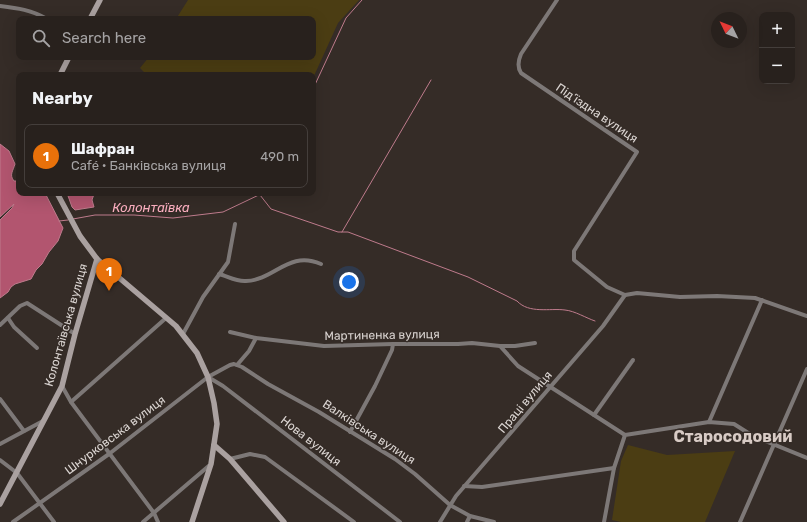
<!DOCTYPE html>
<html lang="en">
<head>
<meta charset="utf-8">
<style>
	body { margin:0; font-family:Rubik,sans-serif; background:#342e2a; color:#f1f3f6 }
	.controls { position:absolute; right:12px; top:12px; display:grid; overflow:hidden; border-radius:8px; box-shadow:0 4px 16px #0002 }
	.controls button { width:36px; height:36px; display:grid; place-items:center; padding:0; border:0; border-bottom:1px solid #443e3b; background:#28211d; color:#f1f3f6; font:20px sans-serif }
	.compass { position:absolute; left:711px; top:12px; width:36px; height:36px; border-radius:50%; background:#28211d; box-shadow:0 4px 16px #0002; rotate:313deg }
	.you { position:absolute; left:349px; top:282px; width:14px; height:14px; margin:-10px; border:3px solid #fff; border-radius:50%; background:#1a73e8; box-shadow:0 0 0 6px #1a73e833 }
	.badge { display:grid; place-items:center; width:26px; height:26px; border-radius:50%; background:#2563eb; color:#fff; font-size:13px; font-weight:700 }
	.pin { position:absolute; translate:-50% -33px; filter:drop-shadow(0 1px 2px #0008) }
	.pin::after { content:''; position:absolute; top:21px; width:14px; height:12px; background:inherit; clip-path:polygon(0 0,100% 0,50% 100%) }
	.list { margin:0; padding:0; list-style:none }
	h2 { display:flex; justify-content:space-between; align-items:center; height:52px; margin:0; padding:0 16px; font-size:17px }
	h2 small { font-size:13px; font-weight:400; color:#a5a3a4 }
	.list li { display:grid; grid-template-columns:26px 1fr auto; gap:12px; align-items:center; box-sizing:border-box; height:64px; margin:0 8px 8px; padding:0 8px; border:1px solid #443e3b; border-radius:8px }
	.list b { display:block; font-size:15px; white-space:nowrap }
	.list p { margin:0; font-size:13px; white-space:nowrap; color:#a5a3a4 }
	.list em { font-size:13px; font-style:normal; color:#a5a3a4 }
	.icon { flex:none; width:22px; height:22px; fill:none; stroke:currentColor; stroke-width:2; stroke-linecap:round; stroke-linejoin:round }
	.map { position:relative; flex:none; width:807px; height:522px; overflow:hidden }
	.search { position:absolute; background:#28211d; box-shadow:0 4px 16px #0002; left:16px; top:16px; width:300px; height:44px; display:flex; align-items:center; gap:10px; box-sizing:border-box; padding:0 14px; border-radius:8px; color:#a5a3a4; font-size:15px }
	.panel { position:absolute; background:#28211d; box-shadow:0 4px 16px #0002; left:16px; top:72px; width:300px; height:124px; border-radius:8px }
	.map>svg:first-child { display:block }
</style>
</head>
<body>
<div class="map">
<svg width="807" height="522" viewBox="0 0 807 522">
	<rect width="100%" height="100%" fill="#352c27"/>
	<!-- green -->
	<g fill="#4b3d13">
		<polygon points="188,0 359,0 338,23 313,78 313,75 147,75 140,68 149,57 313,57 313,19 176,19"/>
		<polygon points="628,445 667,455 735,451 705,522 621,522 612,520 621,461"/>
	</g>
	<!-- water -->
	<g fill="#b2556f" stroke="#be7b8c">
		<path d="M0,144L9,151L15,164C13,171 9,175 14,181H17L19,177V193H45L63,228L58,241L49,252L42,264L36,270L31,279L15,284L11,287L8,292L0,298V220L12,208L14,204L0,217Z"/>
		<polygon points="67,193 92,193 94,194 92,200 94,207 75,210 72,207"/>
	</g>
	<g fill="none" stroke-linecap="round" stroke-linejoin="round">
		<!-- stream -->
		<g stroke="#be7b8c" stroke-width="1">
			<polyline points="313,89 346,18 362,0"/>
			<path d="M260,195L271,209L338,232H348L468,277L517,301C529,314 550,308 565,310C575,311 586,318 595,321"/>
			<polyline points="73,219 95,215 134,215 173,218 223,212 263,193"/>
			<polyline points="59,221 68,220"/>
			<polyline points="342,232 431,80"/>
		</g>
		<!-- street -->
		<g stroke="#7d7877" stroke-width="4">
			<path d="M557,0L521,54C518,61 517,67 521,73L637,152L574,251V260L607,287L625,295L637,293L680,297L717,296L755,298L807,316"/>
			<path d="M0,6C17,8 32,10 47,19"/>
			<path d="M219,274C227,276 237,282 246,281C275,280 288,250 321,264"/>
			<polyline points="8,318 14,327 37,348"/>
			<polyline points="0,325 20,306 27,303 75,334"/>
			<polyline points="230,332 256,338 324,346 393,344 458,344 472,343 500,346 515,346 535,343"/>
			<polyline points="183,334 203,297 228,262 235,224"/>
			<polyline points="500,346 518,366 625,435"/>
			<polyline points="237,365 249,351 256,338"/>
			<polyline points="208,377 223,386 400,522"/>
			<polyline points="62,386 71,402 154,513 158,522"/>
			<polyline points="0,399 24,431"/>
			<polyline points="71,402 166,318"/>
			<polyline points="594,415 633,360"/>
			<polyline points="709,422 762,300"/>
			<polyline points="350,432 375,386 392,350 393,344"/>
			<polyline points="0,444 43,421"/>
			<polyline points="230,459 250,454 265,457 354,522"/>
			<polyline points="0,460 17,473 54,522"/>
			<polyline points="464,486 482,487 614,468"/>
			<polyline points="13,522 109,454 208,377 230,365 234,364 242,367 268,384 319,412 395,459 415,474 450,505 470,516 494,522"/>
			<polyline points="143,522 211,464"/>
			<polyline points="440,522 456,496 603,326 625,295"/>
			<polyline points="467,522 470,516"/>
			<polyline points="604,522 614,468 625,435 709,422 734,424 753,436 807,458"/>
			<polyline points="740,522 807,369"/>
		</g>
		<!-- secondary -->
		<g stroke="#aaa1a0" stroke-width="5.5">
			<polyline points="90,19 100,0"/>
			<polyline points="60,75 69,57"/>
			<polyline points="57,193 80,236 97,259 176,326 197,353 208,377 214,403 217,424 211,464 192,522"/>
			<polyline points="214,445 230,459 284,522"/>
			<polyline points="0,504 62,386 75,334 97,259"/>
		</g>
	</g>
	<g text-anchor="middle" stroke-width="3" stroke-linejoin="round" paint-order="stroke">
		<!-- street labels -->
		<g font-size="12" fill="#dad4d1" stroke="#352c27">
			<text transform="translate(597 113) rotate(34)" y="4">Під’їздна вулиця</text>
			<text transform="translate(66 325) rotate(-74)" y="4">Колонтаївська вулиця</text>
			<text transform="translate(382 335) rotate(-1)" y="4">Мартиненка вулиця</text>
			<text transform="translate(525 402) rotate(-50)" y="4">Праці вулиця</text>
			<text transform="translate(369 432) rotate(33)" y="4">Валківська вулиця</text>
			<text transform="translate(115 435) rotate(-37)" y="4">Шнурковська вулиця</text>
			<text transform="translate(311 441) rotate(38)" y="4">Нова вулиця</text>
		</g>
		<!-- water labels -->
		<g font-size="13" font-style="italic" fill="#feb1c2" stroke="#352c27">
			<text x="151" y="212">Колонтаївка</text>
		</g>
		<!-- district labels -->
		<g font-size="16" font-weight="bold" fill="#d8cbc5" stroke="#352c27">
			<text x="733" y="442">Старосодовий</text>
		</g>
	</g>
</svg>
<div class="controls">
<button>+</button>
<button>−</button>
</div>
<svg class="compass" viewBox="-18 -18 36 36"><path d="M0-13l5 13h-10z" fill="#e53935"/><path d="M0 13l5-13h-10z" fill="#a5a3a4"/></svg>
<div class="you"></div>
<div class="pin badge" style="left:109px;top:291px;background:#e8710a">1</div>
<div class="search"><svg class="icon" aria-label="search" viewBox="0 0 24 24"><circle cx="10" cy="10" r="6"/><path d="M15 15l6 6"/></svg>Search here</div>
<section class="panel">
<h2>Nearby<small></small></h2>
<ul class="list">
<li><span class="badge" style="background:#e8710a">1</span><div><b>Шафран</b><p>Café · Банківська вулиця</p></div><em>490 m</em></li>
</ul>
</section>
</div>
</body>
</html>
